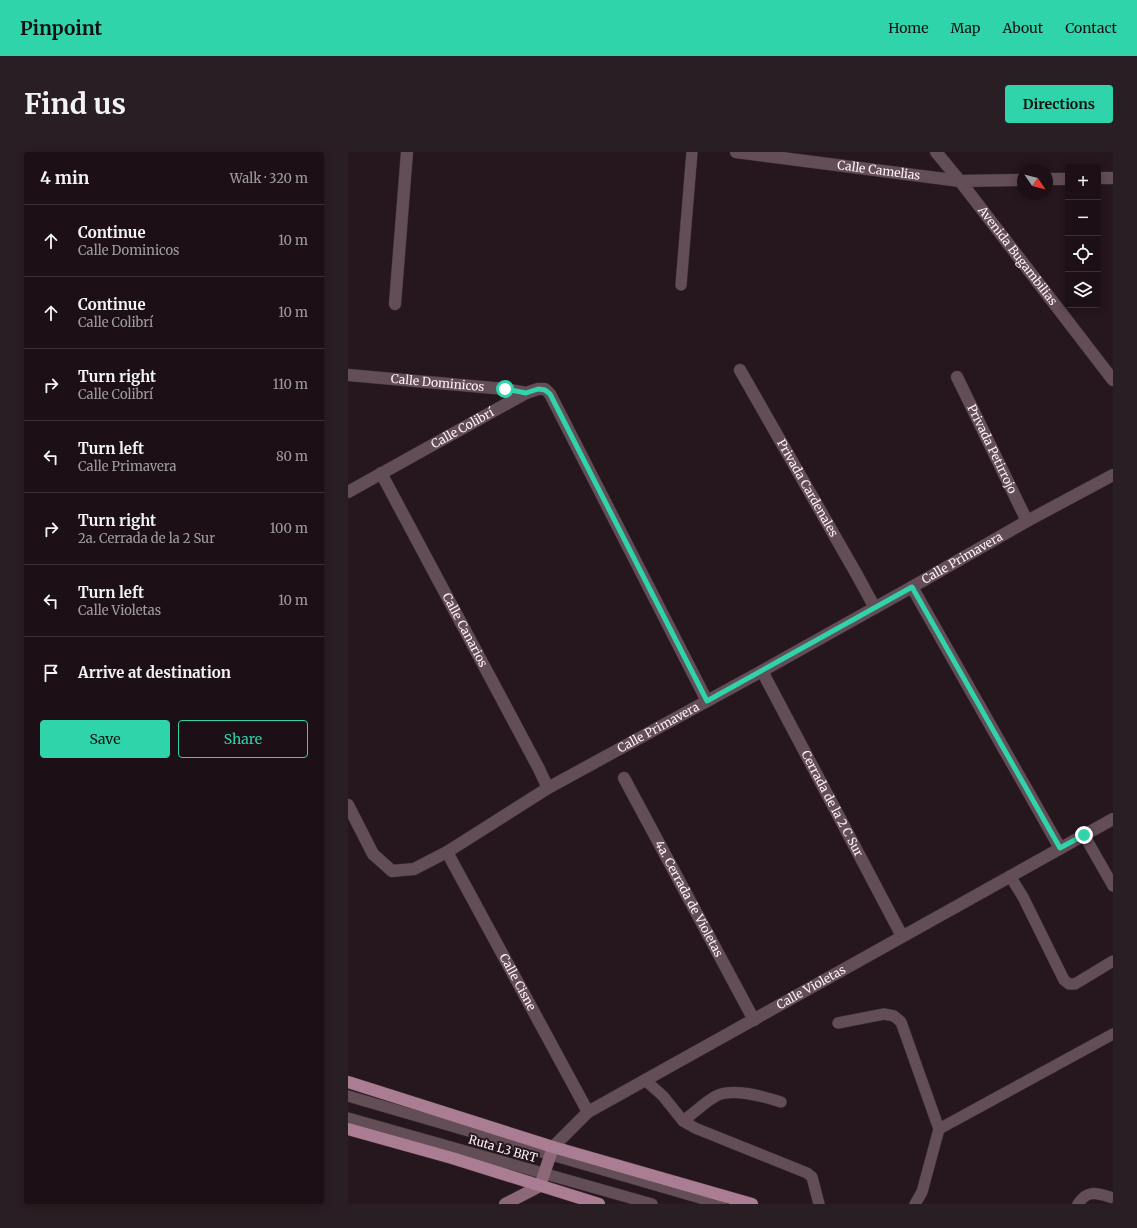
<!DOCTYPE html>
<html lang="en">
<head>
<meta charset="utf-8">
<style>
	body { margin:0; font-family:Merriweather,serif; background:#291e23; color:#f1f3f6 }
	.controls { position:absolute; right:12px; top:12px; display:grid; overflow:hidden; border-radius:4px; box-shadow:0 2px 10px #0003 }
	.controls button { width:36px; height:36px; display:grid; place-items:center; padding:0; border:0; border-bottom:1px solid #3a3035; background:#1c1016; color:#f1f3f6; font:20px sans-serif }
	.compass { position:absolute; left:669px; top:12px; width:36px; height:36px; border-radius:50%; background:#1c1016; box-shadow:0 2px 10px #0003; rotate:125deg }
	.stop { position:absolute; width:12px; height:12px; margin:-9px; border:3px solid #2fd4aa; border-radius:50%; background:#fff }
	.stop.end { background:#2fd4aa; border-color:#fff; box-shadow:0 1px 4px #0008 }
	.list { margin:0; padding:0; list-style:none }
	h2 { display:flex; justify-content:space-between; align-items:center; height:52px; margin:0; padding:0 16px; font-size:17px }
	h2 small { font-size:13px; font-weight:400; color:#a09da1 }
	.list li { display:grid; grid-template-columns:26px 1fr auto; gap:12px; align-items:center; box-sizing:border-box; height:72px; padding:0 16px; border-top:1px solid #3a3035 }
	.list b { display:block; font-size:15px; white-space:nowrap }
	.list p { margin:0; font-size:13px; white-space:nowrap; color:#a09da1 }
	.list em { font-size:13px; font-style:normal; color:#a09da1 }
	.actions { display:flex; gap:8px; padding:12px 16px }
	.actions a { flex:1; padding:9px 0; border:1px solid #2fd4aa; border-radius:4px; text-align:center; font-size:14px; color:#2fd4aa }
	.actions .main { background:#2fd4aa; color:#111 }
	.icon { flex:none; width:22px; height:22px; fill:none; stroke:currentColor; stroke-width:2; stroke-linecap:round; stroke-linejoin:round }
	.map { position:relative; flex:none; width:765px; height:1052px; overflow:hidden; border-radius:4px }
	header { display:flex; align-items:center; gap:24px; box-sizing:border-box; height:56px; padding:0 20px; background:#2fd4aa; color:#111 }
	header strong { font-size:19px }
	nav { display:flex; gap:22px; margin-inline-start:auto; font-size:14px }
	.intro { display:flex; align-items:center; justify-content:space-between; box-sizing:border-box; height:96px; padding:0 24px }
	h1 { margin:0; font-size:28px }
	.button { padding:10px 18px; border-radius:4px; background:#2fd4aa; color:#111; font-size:14px; font-weight:700 }
	main { display:flex; gap:24px; padding:0 24px }
	aside { flex:1; background:#1c1016; border-radius:4px; box-shadow:0 2px 10px #0003 }
	.map>svg:first-child { display:block }
</style>
</head>
<body>
<header>
<strong>Pinpoint</strong>
<nav><a>Home</a><a>Map</a><a>About</a><a>Contact</a></nav>
</header>
<div class="intro"><h1>Find us</h1><a class="button">Directions</a></div>
<main>
<aside>
<h2>4 min<small>Walk · 320 m</small></h2>
<ul class="list">
<li><svg class="icon" aria-label="ahead" viewBox="0 0 24 24"><path d="M12 20V5M6 11l6-6 6 6"/></svg><div><b>Continue</b><p>Calle Dominicos</p></div><em>10 m</em></li>
<li><svg class="icon" aria-label="ahead" viewBox="0 0 24 24"><path d="M12 20V5M6 11l6-6 6 6"/></svg><div><b>Continue</b><p>Calle Colibrí</p></div><em>10 m</em></li>
<li><svg class="icon" aria-label="right" viewBox="0 0 24 24"><path d="M7 20v-9h11M14 6l5 5-5 5"/></svg><div><b>Turn right</b><p>Calle Colibrí</p></div><em>110 m</em></li>
<li><svg class="icon" aria-label="left" viewBox="0 0 24 24"><path d="M17 20v-9H6M10 6l-5 5 5 5"/></svg><div><b>Turn left</b><p>Calle Primavera</p></div><em>80 m</em></li>
<li><svg class="icon" aria-label="right" viewBox="0 0 24 24"><path d="M7 20v-9h11M14 6l5 5-5 5"/></svg><div><b>Turn right</b><p>2a. Cerrada de la 2 Sur</p></div><em>100 m</em></li>
<li><svg class="icon" aria-label="left" viewBox="0 0 24 24"><path d="M17 20v-9H6M10 6l-5 5 5 5"/></svg><div><b>Turn left</b><p>Calle Violetas</p></div><em>10 m</em></li>
<li><svg class="icon" aria-label="arrive" viewBox="0 0 24 24"><path d="M6 21V4h12l-3 4 3 4H6"/></svg><div><b>Arrive at destination</b></div></li>
</ul>
<div class="actions"><a class="main">Save</a><a>Share</a></div>
</aside>
<div class="map">
<svg width="765" height="1052" viewBox="0 0 765 1052">
	<rect width="100%" height="100%" fill="#26161e"/>
	<g fill="none" stroke-linecap="round" stroke-linejoin="round">
		<defs>
			<g id="lane">
				<polyline points="333,133 344,0"/>
				<polyline points="736,683 765,734"/>
				<polyline points="662,724 675,745 716,828 721,832 727,832 765,809"/>
				<polyline points="490,871 536,862 546,864 553,870 591,977"/>
				<polyline points="297,928 315,944 335,969"/>
				<polyline points="0,944 373,1052"/>
				<path d="M433,950C417,945 384,935 368,944C357,950 346,961 335,969L347,976L459,1021L464,1025L471,1052"/>
				<polyline points="0,966 304,1052"/>
				<polyline points="567,1052 574,1040 591,977 765,882"/>
				<path d="M730,1052C740,1036 751,1042 765,1046"/>
			</g>
			<g id="street">
				<path id="s1" d="M388,0L612,29L675,28"/>
				<path id="s2" d="M588,0L612,29L765,228"/>
				<polyline points="750,26 765,26"/>
				<polyline points="699,27 720,27"/>
				<polyline points="47,152 59,0"/>
				<path id="s3" d="M392,218L509,423L527,456"/>
				<path id="s4" d="M0,223L157,237L178,241"/>
				<path id="s5" d="M609,225L679,369"/>
				<path id="s6" d="M33,321L190,615L200,636"/>
				<path id="s7" d="M0,340L178,241L190,237H197L202,242L359,549"/>
				<polyline points="564,435 712,696"/>
				<path id="s8" d="M414,519L554,784"/>
				<path id="s9" d="M276,626L406,868"/>
				<path id="s10" d="M0,653L25,702L44,719L66,717L99,700L200,636L414,519L564,435L679,369L765,323"/>
				<path id="s11" d="M99,700L240,960"/>
				<path id="s12" d="M205,995L240,960L765,667"/>
			</g>
			<polyline id="secondary" points="157,1052 192,1034 205,995"/>
			<g id="primary">
				<polyline points="0,930 205,995 404,1052"/>
				<polyline points="0,977 104,1006 251,1052"/>
			</g>
		</defs>
		<!-- lane casing -->
		<use href="#lane" stroke="#403038" stroke-width="12"/>
		<!-- street casing -->
		<use href="#street" stroke="#403038" stroke-width="13"/>
		<!-- secondary casing -->
		<use href="#secondary" stroke="#403038" stroke-width="13"/>
		<!-- primary casing -->
		<use href="#primary" stroke="#403038" stroke-width="13"/>
		<!-- lane -->
		<use href="#lane" stroke="#634d57" stroke-width="11"/>
		<!-- street -->
		<use href="#street" stroke="#634d57" stroke-width="12"/>
		<!-- secondary -->
		<use href="#secondary" stroke="#8c6878" stroke-width="12"/>
		<!-- primary -->
		<use href="#primary" stroke="#ab7d92" stroke-width="12"/>
	</g>
	<g fill="none" stroke-linecap="round" stroke-linejoin="round">
		<!-- route -->
		<polyline stroke="#2fd4aa" stroke-width="5" points="157,237 178,241 190,237 197,238 202,242 359,549 564,435 712,696 736,683"/>
	</g>
	<g text-anchor="middle" stroke-width="4" stroke-linejoin="round" paint-order="stroke">
		<!-- street labels -->
		<g font-size="12" fill="#fdf1f6" stroke="#26161e">
			<text dy="4" stroke="none"><textPath href="#s1" startOffset="144">Calle Camelias</textPath></text>
			<text dy="4" stroke="none"><textPath href="#s2" startOffset="132">Avenida Bugambilias</textPath></text>
			<text dy="4" stroke="none"><textPath href="#s4" startOffset="90">Calle Dominicos</textPath></text>
			<text dy="4" stroke="none"><textPath href="#s7" startOffset="131">Calle Colibrí</textPath></text>
			<text dy="4" stroke="none"><textPath href="#s5" startOffset="80">Privada Petirrojo</textPath></text>
			<text dy="4" stroke="none"><textPath href="#s3" startOffset="136">Privada Cardenales</textPath></text>
			<text dy="4" stroke="none"><textPath href="#s10" startOffset="733">Calle Primavera</textPath></text>
			<text dy="4" stroke="none"><textPath href="#s6" startOffset="178">Calle Canarios</textPath></text>
			<text dy="4" stroke="none"><textPath href="#s10" startOffset="385">Calle Primavera</textPath></text>
			<text dy="4" stroke="none"><textPath href="#s8" startOffset="150">Cerrada de la 2 C Sur</textPath></text>
			<text dy="4" stroke="none"><textPath href="#s9" startOffset="137">4a. Cerrada de Violetas</textPath></text>
			<text dy="4" stroke="none"><textPath href="#s11" startOffset="148">Calle Cisne</textPath></text>
			<text dy="4" stroke="none"><textPath href="#s12" startOffset="305">Calle Violetas</textPath></text>
			<text transform="translate(155 997) rotate(16)" y="4">Ruta L3 BRT</text>
		</g>
	</g>
</svg>
<div class="controls">
<button>+</button>
<button>−</button>
<button><svg class="icon" aria-label="locate" viewBox="0 0 24 24"><circle cx="12" cy="12" r="6"/><path d="M12 2v4M12 18v4M2 12h4M18 12h4"/></svg></button>
<button><svg class="icon" aria-label="layers" viewBox="0 0 24 24"><path d="M12 4l9 5-9 5-9-5zM3 14l9 5 9-5"/></svg></button>
</div>
<svg class="compass" viewBox="-18 -18 36 36"><path d="M0-13l5 13h-10z" fill="#e53935"/><path d="M0 13l5-13h-10z" fill="#a09da1"/></svg>
<div class="stop" style="left:157px;top:237px"></div>
<div class="stop end" style="left:736px;top:683px"></div>
</div>
</main>
</body>
</html>
